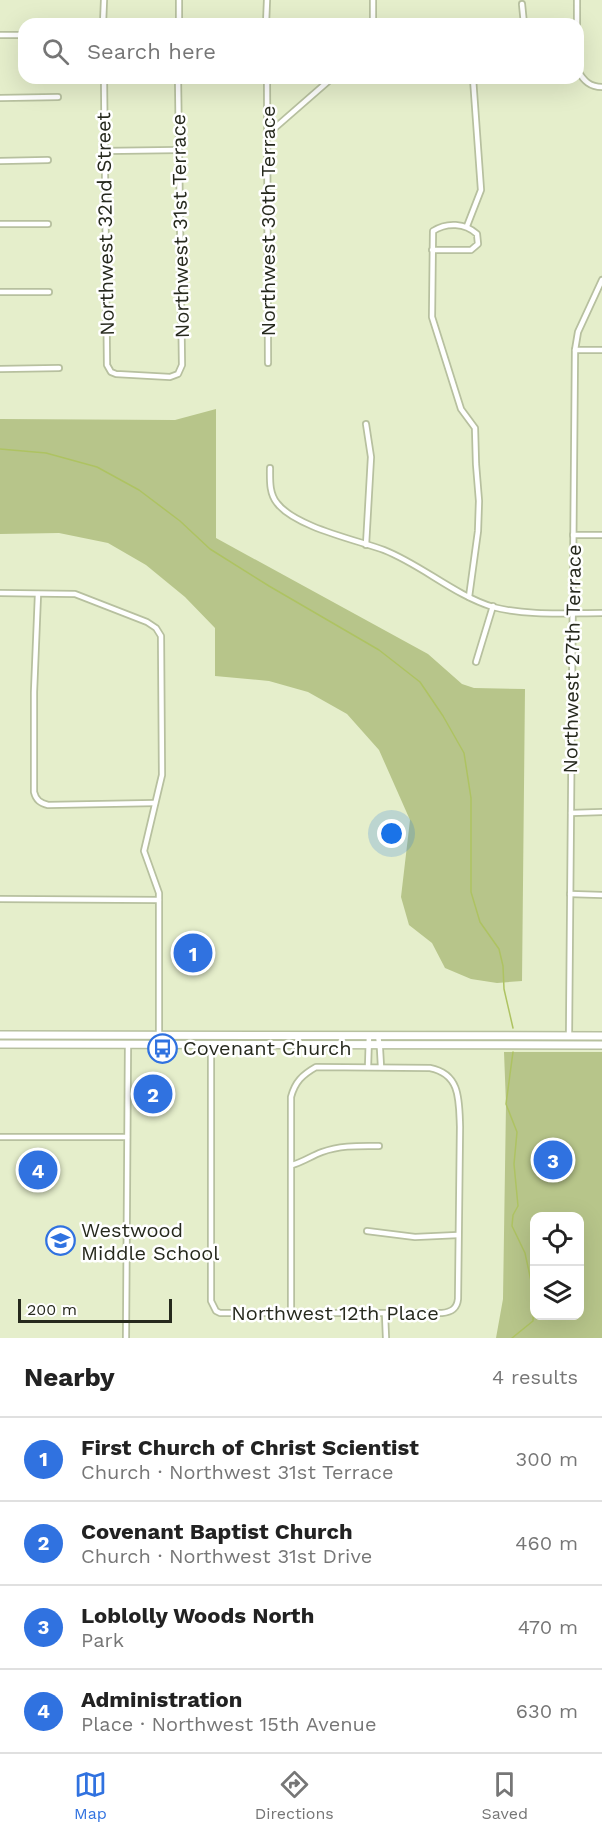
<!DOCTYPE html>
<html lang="en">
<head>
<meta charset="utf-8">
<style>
	body { margin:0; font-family:"Work Sans",sans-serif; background:#f2f2f2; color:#222 }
	.controls { position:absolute; right:18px; bottom:18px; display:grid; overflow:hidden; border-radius:12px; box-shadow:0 6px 24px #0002 }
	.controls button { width:54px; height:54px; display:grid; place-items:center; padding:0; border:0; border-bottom:2px solid #e0e0e0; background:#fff; color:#222; font:30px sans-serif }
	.scale { position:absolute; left:18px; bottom:15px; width:154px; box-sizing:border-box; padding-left:6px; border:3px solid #26291d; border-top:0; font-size:16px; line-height:21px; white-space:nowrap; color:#26291d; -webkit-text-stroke:4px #fff; paint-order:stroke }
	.you { position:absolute; left:392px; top:834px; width:21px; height:21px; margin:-15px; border:4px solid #fff; border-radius:50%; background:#1a73e8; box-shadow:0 0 0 9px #1a73e833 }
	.badge { display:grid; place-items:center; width:39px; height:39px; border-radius:50%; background:#3072e0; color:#fff; font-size:20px; font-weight:700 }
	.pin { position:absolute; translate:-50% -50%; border:3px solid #fff; box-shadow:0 2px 6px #0006 }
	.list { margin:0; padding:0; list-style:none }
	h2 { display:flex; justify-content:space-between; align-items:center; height:78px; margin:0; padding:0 24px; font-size:26px }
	h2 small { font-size:20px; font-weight:400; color:#767676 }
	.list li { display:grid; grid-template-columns:39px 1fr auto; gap:18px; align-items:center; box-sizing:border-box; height:84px; padding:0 24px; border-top:2px solid #e0e0e0 }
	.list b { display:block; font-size:22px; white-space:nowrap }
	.list p { margin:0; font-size:20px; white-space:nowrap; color:#767676 }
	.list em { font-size:20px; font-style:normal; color:#767676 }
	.icon { flex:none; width:33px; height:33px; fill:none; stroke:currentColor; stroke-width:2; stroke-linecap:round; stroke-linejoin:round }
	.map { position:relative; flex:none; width:602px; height:1338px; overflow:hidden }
	.search { position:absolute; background:#fff; box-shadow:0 6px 24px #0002; left:18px; right:18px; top:18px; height:66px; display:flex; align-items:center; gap:15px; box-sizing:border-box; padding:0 21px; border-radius:18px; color:#767676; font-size:22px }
	.sheet { height:414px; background:#fff }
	nav { display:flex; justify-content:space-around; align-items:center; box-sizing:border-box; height:84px; border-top:2px solid #e0e0e0; background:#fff; font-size:16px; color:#767676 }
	nav a { display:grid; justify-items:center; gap:3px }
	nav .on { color:#3072e0 }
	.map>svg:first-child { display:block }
</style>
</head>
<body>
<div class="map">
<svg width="602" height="1338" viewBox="0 0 602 1338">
	<rect width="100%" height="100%" fill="#e5eecb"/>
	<!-- green -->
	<g fill="#b7c58a" fill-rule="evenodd">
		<polygon points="216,409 216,538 428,654 462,684 474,688 525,689 522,981 497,983 471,979 445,968 432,943 409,925 401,897 410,820 379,750 347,714 308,692 269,681 215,676 215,628 185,597 146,565 108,543 59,533 0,534 0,419 175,420"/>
		<path d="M504,1052H602V1338H496L503,1299L506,1104ZM534,1216H580V1316H534Z"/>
	</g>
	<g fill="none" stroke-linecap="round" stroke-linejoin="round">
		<!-- stream -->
		<g stroke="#aec362" stroke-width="1.5">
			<polyline points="0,449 46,453 97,467 139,490 180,521 210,549 269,586 379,650 420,682 443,716 464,753 471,798 471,892 480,922 499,949 503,966 504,989 513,1028"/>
			<polyline points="512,1338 533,1321 534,1295 525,1253 512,1226 513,1215 518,1206 514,1164 517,1132 506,1104 513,1052"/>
		</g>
		<defs>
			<g id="minor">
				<polyline points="373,0 373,24"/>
				<polyline points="522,4 524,24"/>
				<polyline points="103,24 104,0"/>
				<polyline points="179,24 179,0"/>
				<polyline points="266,24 267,0"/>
				<polyline points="577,24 577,0"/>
				<polyline points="0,35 24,35"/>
				<path d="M578,71C584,81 590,87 602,87"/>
				<polyline points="104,78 107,365 111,372 116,374 170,377 178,374 182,365 178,78"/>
				<polyline points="267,78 268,363"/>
				<polyline points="0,98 58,97"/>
				<polyline points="269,133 332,78"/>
				<polyline points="104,151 178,150"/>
				<polyline points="0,161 48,160"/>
				<polyline points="0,224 48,224"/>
				<polyline points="467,226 481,190 473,78"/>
				<path d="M432,250H471L478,244L477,234C465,223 447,222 433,231L432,317L461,409L475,428L476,464L479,501L478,531L469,597"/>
				<polyline points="0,292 49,292"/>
				<polyline points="575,350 602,350"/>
				<polyline points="0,369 59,368"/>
				<polyline points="366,424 371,457 366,545"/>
				<path d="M270,468C270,480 269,493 277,503C295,527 357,540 384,550C422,565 454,595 493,607C528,616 566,613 602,613"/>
				<polyline points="573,535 602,535"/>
				<polyline points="0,593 75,594 147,622 156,628 161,636 162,775 144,851 159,893 159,1044"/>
				<path d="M38,594L34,692V792C36,800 40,803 48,805L155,803"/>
				<polyline points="476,662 493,606"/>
				<polyline points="571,813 602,812"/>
				<polyline points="570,894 602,895"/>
				<polyline points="0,899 159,900"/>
				<polyline points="378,1035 380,1049 381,1067"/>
				<polyline points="569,1036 575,350 578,332 602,280"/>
				<path d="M211,1044V1301L216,1311L220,1313H442C451,1312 457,1309 458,1299L460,1127C459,1101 461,1074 430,1068L316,1067C302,1075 295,1082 291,1097V1313"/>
				<polyline points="368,1067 369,1035"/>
				<polyline points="0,1137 127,1137"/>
				<path d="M292,1165C303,1162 311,1156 322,1152C341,1145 360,1146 379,1146"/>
				<polyline points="367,1231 415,1237 458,1235"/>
				<polyline points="385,1314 386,1338"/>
				<polyline points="126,1338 128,1044"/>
			</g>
			<g id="secondary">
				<polyline points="0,1035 602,1036"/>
				<polyline points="0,1044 602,1045"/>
			</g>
		</defs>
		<!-- minor casing -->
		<use href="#minor" stroke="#b7c09f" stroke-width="8"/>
		<!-- secondary casing -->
		<use href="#secondary" stroke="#b7c09f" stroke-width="10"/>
		<!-- minor -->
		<use href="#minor" stroke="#fff" stroke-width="4.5"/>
		<!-- secondary -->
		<use href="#secondary" stroke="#fff" stroke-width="7"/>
	</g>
	<!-- icons -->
	<defs>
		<symbol id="bus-ring" viewBox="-11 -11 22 22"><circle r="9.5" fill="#fff" stroke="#3072e0" stroke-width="1.5"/><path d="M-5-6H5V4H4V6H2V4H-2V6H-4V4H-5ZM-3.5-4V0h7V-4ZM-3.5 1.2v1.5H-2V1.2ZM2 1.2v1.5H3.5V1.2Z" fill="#3072e0"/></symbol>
		<symbol id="school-ring" viewBox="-11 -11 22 22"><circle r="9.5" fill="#fff" stroke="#3072e0" stroke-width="1.5"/><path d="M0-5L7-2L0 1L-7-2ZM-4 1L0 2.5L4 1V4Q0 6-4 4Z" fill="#3072e0"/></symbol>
	</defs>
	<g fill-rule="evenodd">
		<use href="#bus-ring" x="146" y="1032" width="33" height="33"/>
		<use href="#school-ring" x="44" y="1224" width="33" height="33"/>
	</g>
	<g text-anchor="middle" stroke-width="5" stroke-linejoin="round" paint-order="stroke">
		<!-- street labels -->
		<g font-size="20" fill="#26291d" stroke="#fff">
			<text transform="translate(268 221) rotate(-90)" y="7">Northwest 30th Terrace</text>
			<text transform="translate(105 224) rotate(-91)" y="7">Northwest 32nd Street</text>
			<text transform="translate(180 226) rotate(-91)" y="7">Northwest 31st Terrace</text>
			<text transform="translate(572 659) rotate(-89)" y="7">Northwest 27th Terrace</text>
			<text x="335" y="1320">Northwest 12th Place</text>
		</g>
		<!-- poi labels -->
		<g font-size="20" fill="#26291d" stroke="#fff" text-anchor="start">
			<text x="183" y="1055">Covenant Church</text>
			<text x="81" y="1237">Westwood<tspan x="81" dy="23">Middle School</tspan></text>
		</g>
	</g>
</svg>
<div class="controls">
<button><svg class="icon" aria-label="locate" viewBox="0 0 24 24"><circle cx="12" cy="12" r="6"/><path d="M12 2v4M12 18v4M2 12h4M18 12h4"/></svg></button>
<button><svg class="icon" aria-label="layers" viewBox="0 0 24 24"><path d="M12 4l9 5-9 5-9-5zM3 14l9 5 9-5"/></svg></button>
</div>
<div class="scale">200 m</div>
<div class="you"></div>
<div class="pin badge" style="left:193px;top:953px">1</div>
<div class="pin badge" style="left:153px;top:1094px">2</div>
<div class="pin badge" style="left:553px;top:1160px">3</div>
<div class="pin badge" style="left:38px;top:1170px">4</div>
<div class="search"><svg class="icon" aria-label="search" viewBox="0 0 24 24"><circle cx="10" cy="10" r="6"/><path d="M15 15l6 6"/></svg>Search here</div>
</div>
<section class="sheet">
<h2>Nearby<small>4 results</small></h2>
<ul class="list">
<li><span class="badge">1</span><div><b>First Church of Christ Scientist</b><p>Church · Northwest 31st Terrace</p></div><em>300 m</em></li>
<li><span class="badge">2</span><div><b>Covenant Baptist Church</b><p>Church · Northwest 31st Drive</p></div><em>460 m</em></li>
<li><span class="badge">3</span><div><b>Loblolly Woods North</b><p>Park</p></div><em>470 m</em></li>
<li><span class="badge">4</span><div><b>Administration</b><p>Place · Northwest 15th Avenue</p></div><em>630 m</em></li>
</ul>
</section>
<nav>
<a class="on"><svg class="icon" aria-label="map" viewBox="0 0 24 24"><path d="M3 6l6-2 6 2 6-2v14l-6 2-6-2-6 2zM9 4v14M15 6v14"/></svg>Map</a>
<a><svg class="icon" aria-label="directions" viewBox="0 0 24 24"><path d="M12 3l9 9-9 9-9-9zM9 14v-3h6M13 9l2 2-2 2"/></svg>Directions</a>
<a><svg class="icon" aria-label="saved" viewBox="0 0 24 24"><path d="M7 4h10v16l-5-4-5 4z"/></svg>Saved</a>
</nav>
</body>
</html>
